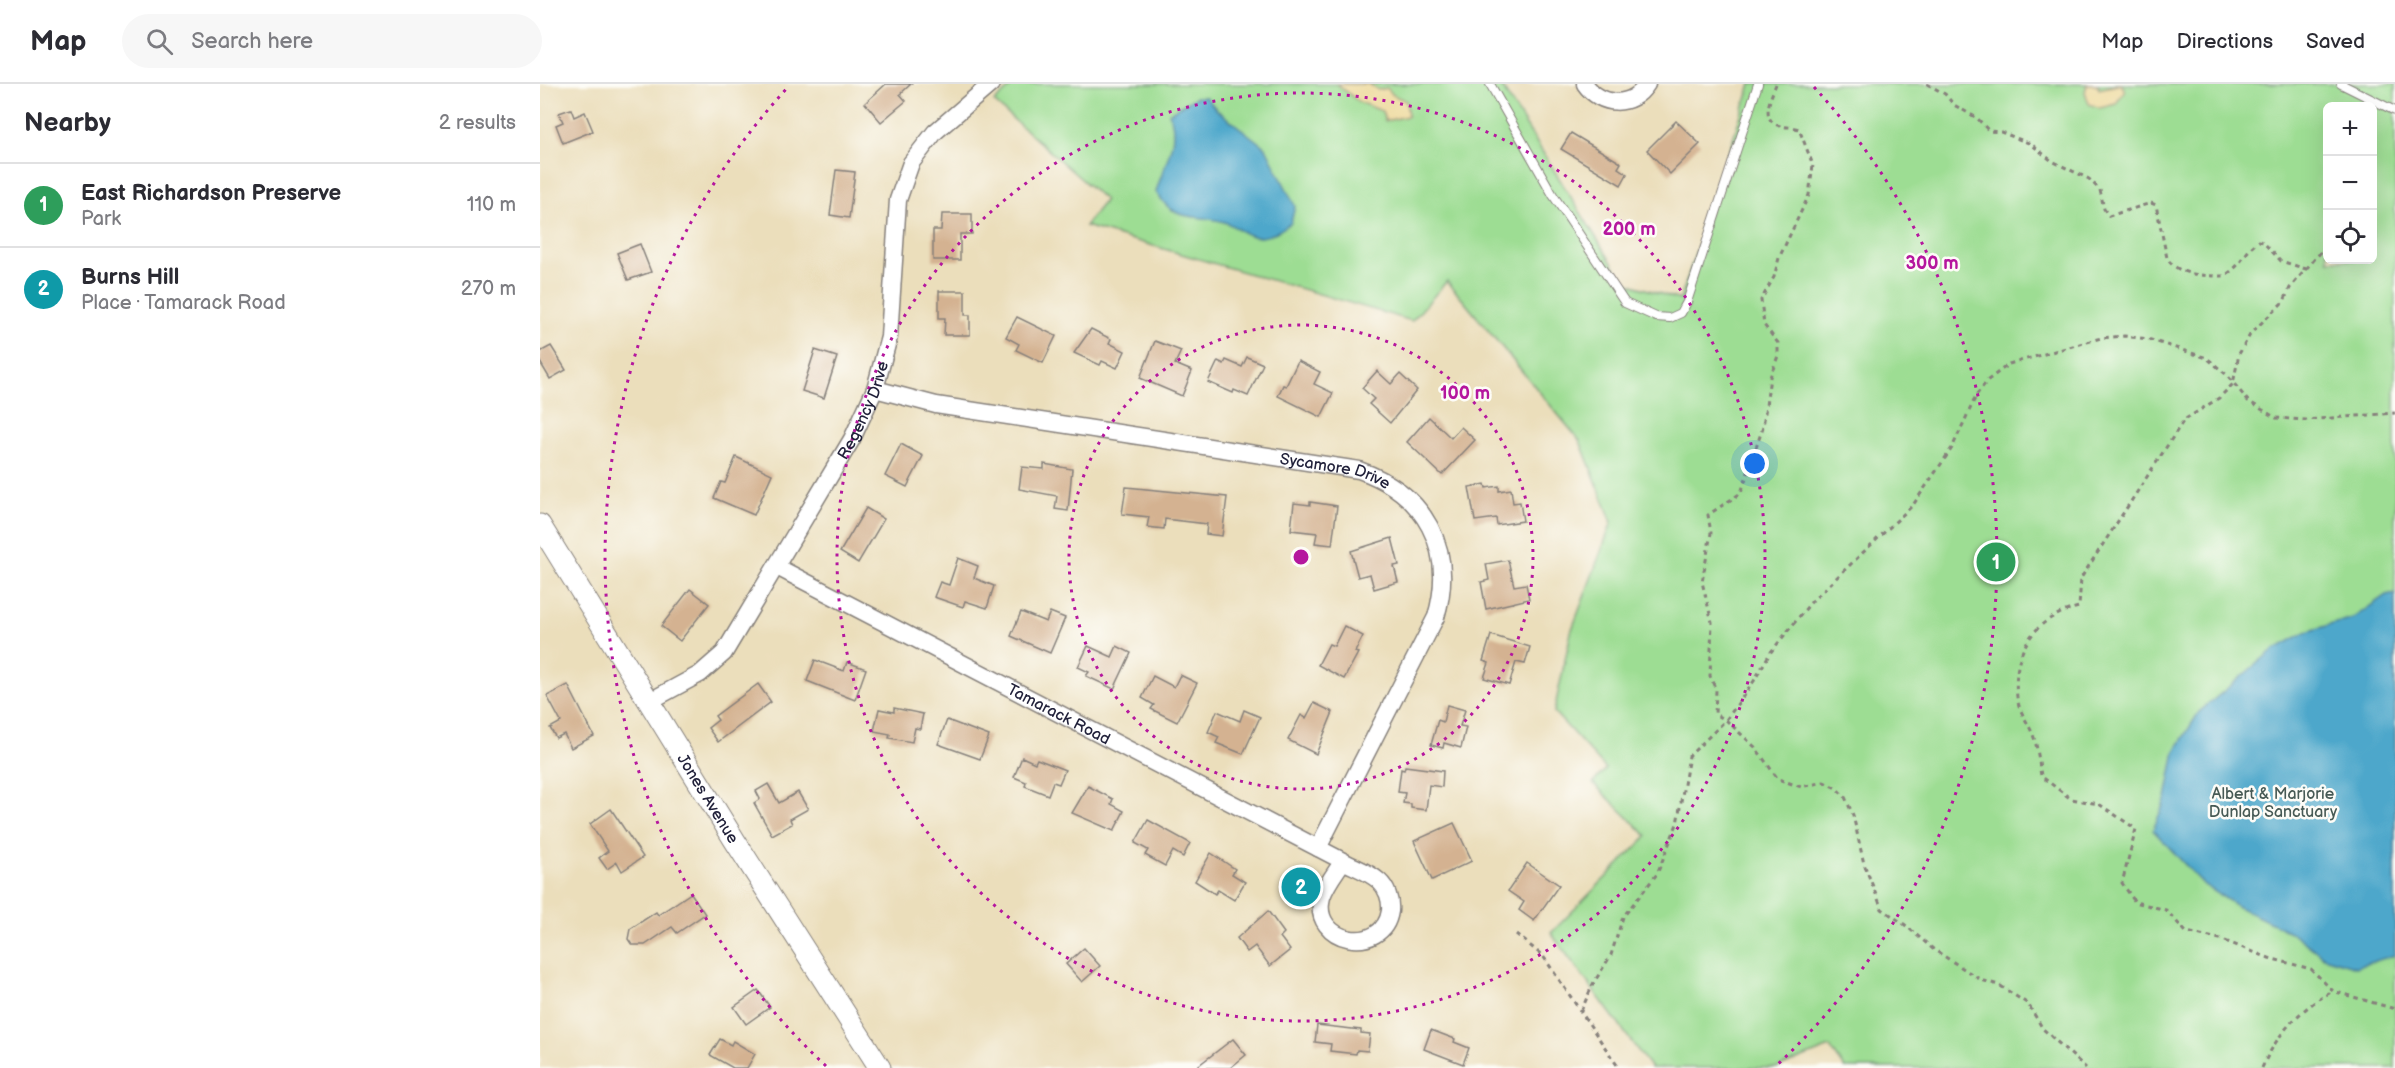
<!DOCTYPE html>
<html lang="en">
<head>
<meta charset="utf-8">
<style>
	body { margin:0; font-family:"Balsamiq Sans",sans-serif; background:#f7f7f7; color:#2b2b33 }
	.controls { position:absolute; right:18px; top:18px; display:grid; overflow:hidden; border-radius:9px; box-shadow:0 6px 24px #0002 }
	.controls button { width:54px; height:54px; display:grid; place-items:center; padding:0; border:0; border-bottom:2px solid #e1e1e2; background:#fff; color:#2b2b33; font:30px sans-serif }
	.you { position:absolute; left:1215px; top:380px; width:21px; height:21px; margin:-15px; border:4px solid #fff; border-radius:50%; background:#1a73e8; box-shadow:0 0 0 9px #1a73e833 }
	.badge { display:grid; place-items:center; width:39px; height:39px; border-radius:50%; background:#d93025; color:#fff; font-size:20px; font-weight:700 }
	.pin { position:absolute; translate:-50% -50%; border:3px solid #fff; box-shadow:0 2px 6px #0006 }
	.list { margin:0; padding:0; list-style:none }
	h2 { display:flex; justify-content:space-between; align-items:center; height:78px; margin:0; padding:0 24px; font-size:26px }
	h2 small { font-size:20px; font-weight:400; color:#7c7c81 }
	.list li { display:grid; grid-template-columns:39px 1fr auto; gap:18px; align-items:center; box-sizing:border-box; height:84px; padding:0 24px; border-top:2px solid #e1e1e2 }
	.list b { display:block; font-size:22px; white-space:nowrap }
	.list p { margin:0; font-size:20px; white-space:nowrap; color:#7c7c81 }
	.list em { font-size:20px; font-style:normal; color:#7c7c81 }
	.icon { flex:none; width:33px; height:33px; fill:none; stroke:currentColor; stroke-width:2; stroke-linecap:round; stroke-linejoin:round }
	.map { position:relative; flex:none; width:1855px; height:984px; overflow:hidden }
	header { display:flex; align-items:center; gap:36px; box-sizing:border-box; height:84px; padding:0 30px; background:#fff; border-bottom:2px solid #e1e1e2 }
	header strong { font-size:28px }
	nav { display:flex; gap:33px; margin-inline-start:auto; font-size:21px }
	.search { width:420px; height:54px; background:#f7f7f7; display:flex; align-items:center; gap:15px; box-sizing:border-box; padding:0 21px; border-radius:33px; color:#7c7c81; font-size:22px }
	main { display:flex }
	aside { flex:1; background:#fff }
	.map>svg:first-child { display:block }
</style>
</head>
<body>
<header>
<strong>Map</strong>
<div class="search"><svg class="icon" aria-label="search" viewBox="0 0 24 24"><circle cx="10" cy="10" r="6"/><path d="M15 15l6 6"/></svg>Search here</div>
<nav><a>Map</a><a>Directions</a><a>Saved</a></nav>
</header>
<main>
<aside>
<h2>Nearby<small>2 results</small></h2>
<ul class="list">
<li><span class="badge" style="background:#2e9e5b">1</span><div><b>East Richardson Preserve</b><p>Park</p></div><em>110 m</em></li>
<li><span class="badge" style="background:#0f9aa8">2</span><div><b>Burns Hill</b><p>Place · Tamarack Road</p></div><em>270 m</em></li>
</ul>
</aside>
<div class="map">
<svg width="1855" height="984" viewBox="0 0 1855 984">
	<rect width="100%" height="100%" fill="#fdfcf7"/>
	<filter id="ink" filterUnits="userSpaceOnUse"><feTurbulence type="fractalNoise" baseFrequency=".0167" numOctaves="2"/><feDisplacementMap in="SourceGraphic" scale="12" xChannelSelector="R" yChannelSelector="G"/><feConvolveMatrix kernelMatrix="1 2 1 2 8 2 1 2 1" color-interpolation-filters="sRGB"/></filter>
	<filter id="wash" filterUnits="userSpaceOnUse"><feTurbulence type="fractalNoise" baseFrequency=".008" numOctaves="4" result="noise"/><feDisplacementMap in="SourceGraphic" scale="24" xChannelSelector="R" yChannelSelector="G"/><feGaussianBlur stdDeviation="1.35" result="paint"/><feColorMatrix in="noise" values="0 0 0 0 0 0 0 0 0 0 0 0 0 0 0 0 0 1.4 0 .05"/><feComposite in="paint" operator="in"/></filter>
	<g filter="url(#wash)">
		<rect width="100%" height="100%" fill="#ebdebb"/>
		<!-- green -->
		<path fill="#9ddd93" stroke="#608067" stroke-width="1.5" fill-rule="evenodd" d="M474,0H960L1084,198L1140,216L1211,0H1855V984H1305L1290,963L1237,984H1111L1011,849L1107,752L1053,699L1066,685L1014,628L1031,548L1072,438L1040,357L907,197L872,237L545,142L565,116L454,18ZM1788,22H1832V176H1788Z"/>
		<!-- sand -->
		<g fill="#eeda9e" stroke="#887e6c" stroke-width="1.5">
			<polygon points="797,0 829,0 838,6 847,4 853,11 866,17 868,32 845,37 842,27 819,18"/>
			<polygon points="1547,0 1557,0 1559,5 1581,0 1585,6 1576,20 1560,24 1549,20 1545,8"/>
		</g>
		<!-- water -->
		<g fill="#4da7cb" stroke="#386483" stroke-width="1.5">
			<path d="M656,13H666L677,26L726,64L755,122L751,139C741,146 726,156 713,152C703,150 694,141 684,138C652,129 636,140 616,108C623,82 641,55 629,29Z"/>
			<polygon points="1855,509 1855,871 1816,883 1784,873 1752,849 1700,824 1664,801 1613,746 1626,714 1635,667 1659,628 1733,566 1766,548 1813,534 1846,511"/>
		</g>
		<g id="blocks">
			<!-- building -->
			<g fill="#d4b291">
				<polygon points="346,0 371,0 360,10 366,17 341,38 325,19"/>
				<polygon points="31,25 34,33 45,28 53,47 23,59 16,41 23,38 19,29"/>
				<polygon points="1136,37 1160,60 1130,90 1107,66"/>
				<polygon points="1031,49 1081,79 1078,84 1087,90 1081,101 1021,65"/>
				<polygon points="296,86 315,88 309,134 290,131"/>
				<polygon points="402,130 432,130 432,150 420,150 420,176 393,176 393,146 401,146"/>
				<polygon points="100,160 111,188 88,196 77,169"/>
				<polygon points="399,207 425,207 425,231 430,231 430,251 404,251 405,234 399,234"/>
				<polygon points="477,233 516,252 503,279 476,266 479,260 466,253"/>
				<polygon points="551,245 571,255 569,259 585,267 577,284 562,277 560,281 534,269"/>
				<polygon points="615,257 641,267 635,280 652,287 642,312 600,294"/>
				<polygon points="11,262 26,286 10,295 0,278 0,268"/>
				<polygon points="275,266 297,273 284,314 262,307"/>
				<polygon points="707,273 723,280 708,312 694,306 693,309 668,298 678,277 684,280 686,276 702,283"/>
				<polygon points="758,277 780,288 774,300 793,309 781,333 738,312 743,301 746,302"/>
				<polygon points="837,287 851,300 860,290 877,306 850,339 829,320 834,315 822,304"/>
				<polygon points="889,333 911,354 921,343 935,356 902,391 867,358"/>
				<polygon points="361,360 383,372 367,403 345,392"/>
				<polygon points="196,373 232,390 214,431 174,414 181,398 185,399"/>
				<polygon points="504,380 532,385 528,427 515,425 517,412 479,405 482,383 504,385"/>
				<polygon points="945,400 946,404 959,402 959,407 971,405 973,419 980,418 983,437 957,441 956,434 935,437 929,403"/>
				<polygon points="586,403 687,413 682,452 666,450 667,440 625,435 624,445 607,443 609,433 582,430"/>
				<polygon points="770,418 797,422 792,461 775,459 777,449 751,446 754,419 770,421"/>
				<polygon points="326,424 344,435 318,479 300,468"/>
				<polygon points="852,454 859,481 854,482 858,498 834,505 830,490 818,493 811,467"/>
				<polygon points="418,474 438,482 434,494 454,502 447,524 425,517 423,523 394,513 400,498 409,501"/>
				<polygon points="968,476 974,502 986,500 989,515 946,525 941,498 949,496 946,480"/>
				<polygon points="150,505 169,520 140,557 121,542"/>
				<polygon points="481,528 506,538 510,528 525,534 510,569 471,552"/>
				<polygon points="804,542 823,552 815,568 818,569 804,595 778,581 789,560 794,562"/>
				<polygon points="951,551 990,563 985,580 976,578 969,601 944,594 949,579 943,577"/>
				<polygon points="548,562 572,573 577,562 591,569 574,605 546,592 549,588 538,583"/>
				<polygon points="275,576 304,587 307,578 326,585 315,616 267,597"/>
				<polygon points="640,591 657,599 637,638 611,625 614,621 602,614 613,592 634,603"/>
				<polygon points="218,600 231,618 178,658 168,644 178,636 175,632"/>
				<polygon points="28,601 54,652 31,664 24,650 16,654 10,644 21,638 7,612"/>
				<polygon points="774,619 793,628 776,670 748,656 761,631 766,634"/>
				<polygon points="907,621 925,626 920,642 926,643 921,664 904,659 903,664 891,661 898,636 903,638"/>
				<polygon points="354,624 383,630 380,645 375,644 372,658 349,654 350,650 334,647 339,625 354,628"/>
				<polygon points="704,626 720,633 703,670 676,659 679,653 668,648 677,627 700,637"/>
				<polygon points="407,636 449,652 440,675 398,660"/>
				<polygon points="482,673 495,679 497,675 525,686 519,700 513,698 508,711 485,702 486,698 474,693"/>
				<polygon points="865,682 903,687 902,703 889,701 886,726 871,724 871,720 863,719 865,709 858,708 861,685 864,686"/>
				<polygon points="228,700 239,719 258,708 268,725 250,735 252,740 232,751 214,719 220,715 216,707"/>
				<polygon points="548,702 573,715 571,720 584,727 574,747 532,729"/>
				<polygon points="71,725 103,773 82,787 77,778 67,785 59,774 68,767 50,740"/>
				<polygon points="608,736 650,759 643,773 633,767 625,782 605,771 608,766 595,759"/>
				<polygon points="914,739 932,777 892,796 874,757"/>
				<polygon points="671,769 695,785 692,790 705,798 694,816 678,806 675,810 655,797"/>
				<polygon points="987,779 1019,801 994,837 979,826 984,818 968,807"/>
				<polygon points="151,809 165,830 137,849 132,843 105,861 92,861 88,855 90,845 116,828 118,831"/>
				<polygon points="728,827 744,849 740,853 750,866 730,882 715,862 707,868 697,854"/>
				<polygon points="544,864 560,882 542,898 526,880"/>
				<polygon points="218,906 230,923 206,940 194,923"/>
				<polygon points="777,941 821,946 821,949 830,950 828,967 817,966 816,970 790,967 791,960 775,958"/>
				<polygon points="891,946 915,955 914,958 929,964 923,980 884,965"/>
				<polygon points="180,955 191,961 193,957 215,970 207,984 193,984 170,971"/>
				<polygon points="693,955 706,971 690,984 655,984"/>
			</g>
		</g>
	</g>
	<g filter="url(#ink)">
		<use href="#blocks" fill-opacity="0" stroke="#86807b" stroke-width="1.5"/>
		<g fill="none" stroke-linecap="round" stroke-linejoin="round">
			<defs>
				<g id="service">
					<polyline points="950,0 1013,111 1085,219 1116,233 1130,234 1141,229 1147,218 1218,0"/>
					<polyline points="1801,0 1855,27"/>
				</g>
				<g id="minor">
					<path d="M1045,0C1061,23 1092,24 1107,0"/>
					<path id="s1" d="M335,305L396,321L819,386C885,409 916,465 896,533L778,764"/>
					<path id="s2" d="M237,483L803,777C814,783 829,788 839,797C847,804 851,816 850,827C843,873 770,859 782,813C786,800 796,788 803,777"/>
					<path id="s3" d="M110,617L160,590L184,569L312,355L335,305L349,253L358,116L371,79L395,48L451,0"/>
				</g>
				<g id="tertiary">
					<path id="s4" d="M0,441L195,757L340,984"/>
				</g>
			</defs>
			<!-- service casing -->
			<use href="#service" stroke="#86807b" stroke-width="10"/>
			<!-- minor casing -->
			<use href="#minor" stroke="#86807b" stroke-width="19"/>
			<!-- tertiary casing -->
			<use href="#tertiary" stroke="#86807b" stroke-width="23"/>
			<!-- path -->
			<g stroke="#86807b" stroke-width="3" stroke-dasharray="4.5 4.5" stroke-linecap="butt">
				<path d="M1236,0C1232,11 1221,32 1235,40C1242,44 1251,42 1259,45L1273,81L1269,111L1239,174L1234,193L1221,216L1224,241L1238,259V272L1230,293L1223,343L1201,409L1168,431L1171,449L1162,498L1172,538L1170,592L1176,606L1175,630L1186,636L1215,663L1238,695L1261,703L1284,698L1296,704L1305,713L1313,731L1324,780L1342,825L1364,840L1393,865L1441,896L1459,901L1488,920L1503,945L1546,984"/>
				<path d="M1387,0L1405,10L1414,21L1437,34L1449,47L1461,48L1491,60L1512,77L1549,95L1560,106L1564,125L1569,132L1611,119L1616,121L1627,174C1637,192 1666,192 1684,192C1704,180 1703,168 1719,157L1723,158L1741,177L1766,185L1750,204L1744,217L1711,249L1699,270L1693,300L1679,314L1644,336L1541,494L1539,523C1495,533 1472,566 1477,613C1479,628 1488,638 1493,651C1498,664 1499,679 1501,692L1531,715L1559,720L1596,745L1582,799L1595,818L1626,826L1646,848L1680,855L1729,874L1771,885L1793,907L1855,925"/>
				<polyline points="1766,185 1788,160"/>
				<polyline points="976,850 1003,872 1079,984"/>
				<polyline points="1041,927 1053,900 1071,871 1083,833 1117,790 1137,740 1149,672 1186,636 1214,597 1230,569 1272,517 1373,421 1412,364 1437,310 1448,296 1469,280 1561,254 1584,252 1608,255 1667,274 1688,292 1708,317 1736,334 1766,336 1855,329"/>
				<path d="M1722,984C1737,950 1759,925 1793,907"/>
			</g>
			<!-- service -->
			<use href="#service" stroke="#fff" stroke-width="8"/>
			<!-- minor -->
			<use href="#minor" stroke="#fff" stroke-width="16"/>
			<!-- tertiary -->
			<use href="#tertiary" stroke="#fff" stroke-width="21"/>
		</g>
	</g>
	<!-- distance rings -->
	<g fill="none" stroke="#b5179e" stroke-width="3" stroke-dasharray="3 6">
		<circle cx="761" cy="473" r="232"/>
		<circle cx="761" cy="473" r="464"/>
		<path d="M286 982A696 696 0 0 1 248 3M1274 3A696 696 0 0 1 1236 982"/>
	</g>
	<g text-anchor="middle" stroke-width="5" stroke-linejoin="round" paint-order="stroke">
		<!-- street labels -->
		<g font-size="16" fill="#22223b" stroke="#fdfcf7">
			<text dy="6" stroke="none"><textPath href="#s3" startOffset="369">Regency Drive</textPath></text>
			<text dy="6" stroke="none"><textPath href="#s1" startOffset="468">Sycamore Drive</textPath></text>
			<text dy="6" stroke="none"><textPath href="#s2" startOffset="318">Tamarack Road</textPath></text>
			<text dy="6" stroke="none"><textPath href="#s4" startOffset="321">Jones Avenue</textPath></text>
		</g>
		<!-- park labels -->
		<g font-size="16" fill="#475a55" stroke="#fdfcf7">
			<text x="1733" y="715">Albert &amp; Marjorie<tspan x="1733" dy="18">Dunlap Sanctuary</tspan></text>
		</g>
	</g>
	<circle cx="761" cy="473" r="9" fill="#b5179e" stroke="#fdfcf7" stroke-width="3"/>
	<g font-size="18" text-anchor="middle" font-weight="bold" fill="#b5179e" stroke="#fdfcf7" stroke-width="5" stroke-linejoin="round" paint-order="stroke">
		<text x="1089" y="151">200 m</text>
		<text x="1392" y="185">300 m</text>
		<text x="925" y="315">100 m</text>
	</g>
</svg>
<div class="controls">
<button>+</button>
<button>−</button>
<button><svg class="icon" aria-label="locate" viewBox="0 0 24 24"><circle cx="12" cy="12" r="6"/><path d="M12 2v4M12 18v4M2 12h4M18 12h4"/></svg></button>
</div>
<div class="you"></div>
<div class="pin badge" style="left:1456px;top:478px;background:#2e9e5b">1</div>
<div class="pin badge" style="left:761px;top:803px;background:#0f9aa8">2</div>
</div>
</main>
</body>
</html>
